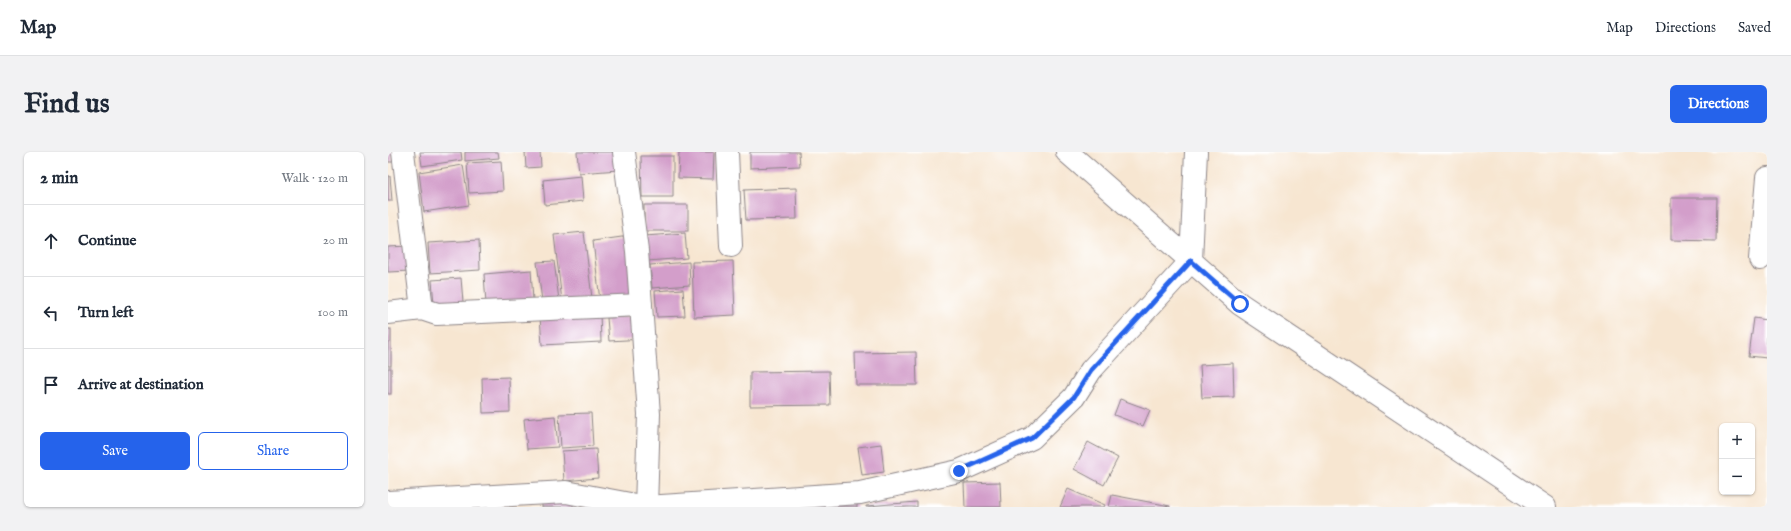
<!DOCTYPE html>
<html lang="en">
<head>
<meta charset="utf-8">
<style>
	body { margin:0; font-family:"IM FELL English",serif; background:#f2f2f3; color:#1f2937 }
	.controls { position:absolute; right:12px; bottom:12px; display:grid; overflow:hidden; border-radius:6px; box-shadow:0 1px 3px #0004 }
	.controls button { width:36px; height:36px; display:grid; place-items:center; padding:0; border:0; border-bottom:1px solid #e0e1e3; background:#fff; color:#1f2937; font:20px sans-serif }
	.stop { position:absolute; width:12px; height:12px; margin:-9px; border:3px solid #2563eb; border-radius:50%; background:#fff }
	.stop.end { background:#2563eb; border-color:#fff; box-shadow:0 1px 4px #0008 }
	.list { margin:0; padding:0; list-style:none }
	h2 { display:flex; justify-content:space-between; align-items:center; height:52px; margin:0; padding:0 16px; font-size:17px }
	h2 small { font-size:13px; font-weight:400; color:#747a83 }
	.list li { display:grid; grid-template-columns:26px 1fr auto; gap:12px; align-items:center; box-sizing:border-box; height:72px; padding:0 16px; border-top:1px solid #e0e1e3 }
	.list b { display:block; font-size:15px; white-space:nowrap }
	.list em { font-size:13px; font-style:normal; color:#747a83 }
	.actions { display:flex; gap:8px; padding:12px 16px }
	.actions a { flex:1; padding:9px 0; border:1px solid #2563eb; border-radius:6px; text-align:center; font-size:14px; color:#2563eb }
	.actions .main { background:#2563eb; color:#fff }
	.icon { flex:none; width:22px; height:22px; fill:none; stroke:currentColor; stroke-width:2; stroke-linecap:round; stroke-linejoin:round }
	.map { position:relative; flex:none; width:1379px; height:355px; overflow:hidden; border-radius:6px }
	header { display:flex; align-items:center; gap:24px; box-sizing:border-box; height:56px; padding:0 20px; background:#fff; border-bottom:1px solid #e0e1e3 }
	header strong { font-size:19px }
	nav { display:flex; gap:22px; margin-inline-start:auto; font-size:14px }
	.intro { display:flex; align-items:center; justify-content:space-between; box-sizing:border-box; height:96px; padding:0 24px }
	h1 { margin:0; font-size:28px }
	.button { padding:10px 18px; border-radius:6px; background:#2563eb; color:#fff; font-size:14px; font-weight:700 }
	main { display:flex; gap:24px; padding:0 24px }
	aside { flex:1; background:#fff; border-radius:6px; box-shadow:0 1px 3px #0004 }
	.map>svg:first-child { display:block }
</style>
</head>
<body>
<header>
<strong>Map</strong>
<nav><a>Map</a><a>Directions</a><a>Saved</a></nav>
</header>
<div class="intro"><h1>Find us</h1><a class="button">Directions</a></div>
<main>
<aside>
<h2>2 min<small>Walk · 120 m</small></h2>
<ul class="list">
<li><svg class="icon" aria-label="ahead" viewBox="0 0 24 24"><path d="M12 20V5M6 11l6-6 6 6"/></svg><div><b>Continue</b></div><em>20 m</em></li>
<li><svg class="icon" aria-label="left" viewBox="0 0 24 24"><path d="M17 20v-9H6M10 6l-5 5 5 5"/></svg><div><b>Turn left</b></div><em>100 m</em></li>
<li><svg class="icon" aria-label="arrive" viewBox="0 0 24 24"><path d="M6 21V4h12l-3 4 3 4H6"/></svg><div><b>Arrive at destination</b></div></li>
</ul>
<div class="actions"><a class="main">Save</a><a>Share</a></div>
</aside>
<div class="map">
<svg width="1379" height="355" viewBox="0 0 1379 355">
	<rect width="100%" height="100%" fill="#fff"/>
	<filter id="ink" filterUnits="userSpaceOnUse"><feTurbulence type="fractalNoise" baseFrequency=".025" numOctaves="2"/><feDisplacementMap in="SourceGraphic" scale="8" xChannelSelector="R" yChannelSelector="G"/><feConvolveMatrix kernelMatrix="1 2 1 2 8 2 1 2 1" color-interpolation-filters="sRGB"/></filter>
	<filter id="wash" filterUnits="userSpaceOnUse"><feTurbulence type="fractalNoise" baseFrequency=".012" numOctaves="4" result="noise"/><feDisplacementMap in="SourceGraphic" scale="16" xChannelSelector="R" yChannelSelector="G"/><feGaussianBlur stdDeviation="0.9" result="paint"/><feColorMatrix in="noise" values="0 0 0 0 0 0 0 0 0 0 0 0 0 0 0 0 0 1.4 0 .05"/><feComposite in="paint" operator="in"/></filter>
	<g filter="url(#wash)">
		<rect width="100%" height="100%" fill="#f7e6d1"/>
		<g id="blocks">
			<!-- building -->
			<g fill="#d39eca">
				<polygon points="0,0 4,0 5,10 0,10"/>
				<polygon points="32,0 73,0 74,8 34,14"/>
				<polygon points="77,0 110,0 111,6 77,9"/>
				<polygon points="137,0 152,0 153,15 138,16"/>
				<polygon points="189,0 229,0 230,18 191,21"/>
				<polygon points="291,0 326,0 325,27 290,26"/>
				<polygon points="362,0 411,0 412,14 362,16"/>
				<polygon points="253,4 285,4 285,45 254,45"/>
				<polygon points="113,9 115,39 81,41 79,11"/>
				<polygon points="75,13 81,53 36,60 31,20"/>
				<polygon points="0,24 2,24 4,49 0,49"/>
				<polygon points="193,24 195,49 157,53 155,28"/>
				<polygon points="408,36 409,67 358,68 356,38"/>
				<polygon points="1283,46 1329,46 1328,89 1283,88"/>
				<rect x="256" y="53" width="44" height="26"/>
				<polygon points="196,80 204,146 174,149 166,83"/>
				<polygon points="297,81 299,106 259,109 257,84"/>
				<polygon points="241,84 248,144 212,149 205,89"/>
				<polygon points="91,88 92,118 42,121 40,91"/>
				<polygon points="21,94 22,119 0,120 0,95"/>
				<polygon points="166,109 171,148 154,149 149,110"/>
				<polygon points="345,109 347,163 306,165 304,110"/>
				<polygon points="301,110 302,133 264,136 262,113"/>
				<polygon points="143,118 145,148 98,152 96,122"/>
				<polygon points="73,126 75,150 46,152 44,128"/>
				<polygon points="295,137 297,164 269,165 267,139"/>
				<polygon points="212,161 213,190 154,193 152,164"/>
				<polygon points="254,164 255,187 221,189 219,166"/>
				<polygon points="1366,166 1379,168 1379,206 1361,204"/>
				<rect x="0" y="177" width="3" height="37"/>
				<polygon points="528,200 529,233 468,233 467,201"/>
				<polygon points="845,211 846,245 814,246 812,213"/>
				<rect x="0" y="216" width="3" height="26"/>
				<polygon points="441,219 442,253 362,254 362,220"/>
				<polygon points="121,225 122,260 95,261 94,226"/>
				<polygon points="732,247 762,258 755,274 726,263"/>
				<polygon points="203,261 205,294 173,296 171,262"/>
				<polygon points="167,264 170,295 139,297 136,267"/>
				<polygon points="700,290 730,306 716,333 686,317"/>
				<polygon points="493,292 496,320 474,323 470,295"/>
				<polygon points="208,297 210,326 176,329 174,299"/>
				<polygon points="612,330 613,355 577,355 576,331"/>
				<polygon points="680,337 717,353 716,355 672,355"/>
				<polygon points="724,343 782,354 782,355 721,355"/>
				<polygon points="185,348 185,355 154,355 154,349"/>
				<polygon points="469,348 469,355 388,355"/>
				<polygon points="529,350 529,355 478,355 478,354"/>
			</g>
		</g>
	</g>
	<g filter="url(#ink)">
		<use href="#blocks" fill-opacity="0" stroke="#8c8486" stroke-width="1"/>
		<g fill="none" stroke-linecap="round" stroke-linejoin="round">
			<defs>
				<g id="minor">
					<polyline points="15,0 34,157"/>
					<polyline points="236,0 249,99 261,262 258,355"/>
					<polyline points="339,0 343,94"/>
					<polyline points="679,0 852,152 1157,355"/>
					<polyline points="1372,107 1379,26"/>
					<polyline points="0,161 34,157 49,162 253,153"/>
					<polyline points="0,350 178,340 258,355 472,341 571,319 644,286 686,245 703,218 803,109 808,0"/>
				</g>
			</defs>
			<!-- minor casing -->
			<use href="#minor" stroke="#8c8486" stroke-width="24"/>
			<!-- minor -->
			<use href="#minor" stroke="#fff" stroke-width="22"/>
		</g>
	</g>
	<g fill="none" stroke-linecap="round" stroke-linejoin="round" filter="url(#ink)">
		<!-- route -->
		<polyline stroke="#2563eb" stroke-width="5" points="571,319 644,286 686,245 703,218 803,109 852,152"/>
	</g>
</svg>
<div class="controls">
<button>+</button>
<button>−</button>
</div>
<div class="stop" style="left:852px;top:152px"></div>
<div class="stop end" style="left:571px;top:319px"></div>
</div>
</main>
</body>
</html>
